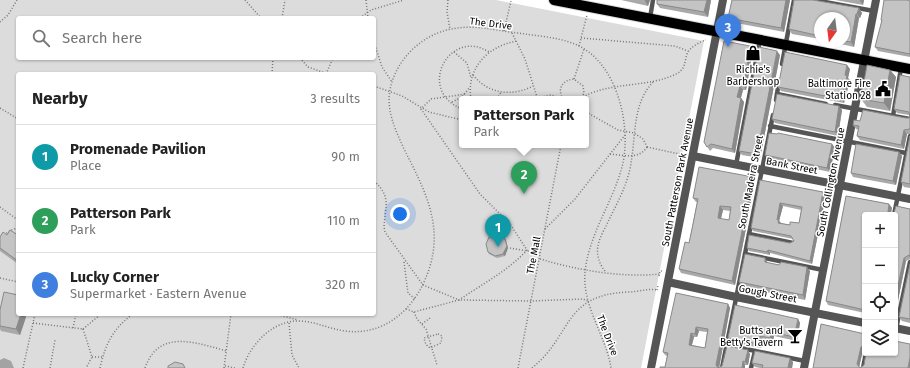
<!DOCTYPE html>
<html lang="en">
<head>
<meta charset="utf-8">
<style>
	body { margin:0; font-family:"Fira Sans",sans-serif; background:#f2f2f2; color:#222 }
	.controls { position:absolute; right:12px; bottom:12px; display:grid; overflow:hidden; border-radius:4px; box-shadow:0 1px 3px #0004 }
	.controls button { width:36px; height:36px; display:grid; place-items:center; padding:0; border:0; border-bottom:1px solid #e0e0e0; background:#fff; color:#222; font:20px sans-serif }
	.compass { position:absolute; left:814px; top:12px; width:36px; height:36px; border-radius:50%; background:#fff; box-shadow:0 1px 3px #0004; rotate:194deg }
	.you { position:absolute; left:400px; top:214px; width:14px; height:14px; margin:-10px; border:3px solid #fff; border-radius:50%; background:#1a73e8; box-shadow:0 0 0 6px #1a73e833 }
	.badge { display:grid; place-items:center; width:26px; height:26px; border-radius:50%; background:#000; color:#fff; font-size:13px; font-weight:700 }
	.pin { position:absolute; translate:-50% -33px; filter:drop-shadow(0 1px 2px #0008) }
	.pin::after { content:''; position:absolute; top:21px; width:14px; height:12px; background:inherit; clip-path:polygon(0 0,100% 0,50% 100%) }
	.popup { position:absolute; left:459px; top:96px; width:130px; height:52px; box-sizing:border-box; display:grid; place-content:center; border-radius:4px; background:#fff; filter:drop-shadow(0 1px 3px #0005); font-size:13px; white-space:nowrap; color:#767676 }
	.popup b { font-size:15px; color:#222 }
	.popup::after { content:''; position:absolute; left:50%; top:100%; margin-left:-8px; border:8px solid transparent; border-top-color:#fff }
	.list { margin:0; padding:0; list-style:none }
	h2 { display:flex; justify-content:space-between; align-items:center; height:52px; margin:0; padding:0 16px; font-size:17px }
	h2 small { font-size:13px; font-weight:400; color:#767676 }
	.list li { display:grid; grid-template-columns:26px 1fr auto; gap:12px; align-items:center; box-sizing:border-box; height:64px; padding:0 16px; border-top:1px solid #e0e0e0 }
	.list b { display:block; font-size:15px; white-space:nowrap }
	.list p { margin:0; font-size:13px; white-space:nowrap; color:#767676 }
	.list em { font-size:13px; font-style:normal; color:#767676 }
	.icon { flex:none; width:22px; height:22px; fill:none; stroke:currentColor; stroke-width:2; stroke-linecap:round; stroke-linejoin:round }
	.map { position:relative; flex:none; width:910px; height:368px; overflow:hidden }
	.search { position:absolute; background:#fff; box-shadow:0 1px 3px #0004; left:16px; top:16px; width:360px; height:44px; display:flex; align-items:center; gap:10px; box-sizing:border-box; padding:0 14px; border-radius:4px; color:#767676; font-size:15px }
	.panel { position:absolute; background:#fff; box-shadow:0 1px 3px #0004; left:16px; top:72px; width:360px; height:244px; border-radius:4px }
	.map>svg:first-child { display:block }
</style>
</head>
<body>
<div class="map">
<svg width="910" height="368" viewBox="0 0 910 368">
	<rect width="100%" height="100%" fill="#fff"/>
	<!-- green -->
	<path fill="#dcdcdc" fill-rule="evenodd" d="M0,0H496L704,41L641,368H0ZM18,18H374V58H18ZM18,74H374V314H18ZM462,99H586V145H462Z"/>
	<!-- water -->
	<polygon fill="#a3a3a3" points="4,358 11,361 14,368 0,368 0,360"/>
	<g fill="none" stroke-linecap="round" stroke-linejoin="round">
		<defs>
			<polyline id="primary" points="554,0 910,69"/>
		</defs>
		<!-- primary casing -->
		<use href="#primary" stroke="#dbdbdb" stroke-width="12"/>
		<!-- path -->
		<g stroke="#777" stroke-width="1.5" stroke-dasharray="1 2" stroke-linecap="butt">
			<polyline points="245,0 261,18"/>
			<polyline points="366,0 368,18"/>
			<polyline points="448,0 447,12 450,29"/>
			<polyline points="282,18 285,0"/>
			<polyline points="360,18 371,10 404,0"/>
			<polyline points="0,22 8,15 17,0"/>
			<polyline points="504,31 511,1"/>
			<polyline points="512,33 525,59 537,97"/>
			<polyline points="581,38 675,46 688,51"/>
			<polyline points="374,42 382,67 392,82"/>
			<polyline points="579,46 587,15"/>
			<polyline points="454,52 467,63 471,78"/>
			<polyline points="300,58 308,67 328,74"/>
			<polyline points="272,74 273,58"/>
			<polyline points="326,74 333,58"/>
			<path d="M473,75C488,94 512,97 533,86"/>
			<polyline points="574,79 584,49"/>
			<polyline points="374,86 402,96 429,112 462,120"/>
			<path d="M583,97C612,81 651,88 678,73C687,67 684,59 688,52C691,47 701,41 706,40"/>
			<path d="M471,99C466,68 488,46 517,41"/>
			<polyline points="497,99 501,92"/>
			<polyline points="532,99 551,95 563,99"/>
			<path d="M563,99C557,89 562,80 574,79L583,86L584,93L581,99"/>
			<polyline points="452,102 462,97 470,87"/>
			<polyline points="0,108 18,119"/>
			<path d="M462,109C415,90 450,27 489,52"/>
			<polyline points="586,112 618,130 634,133 643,139 647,147"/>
			<polyline points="647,147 684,155"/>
			<path d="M610,154C623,155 639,160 647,147"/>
			<path d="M374,181C392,197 385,207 384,227L385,232L423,285L459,300C482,284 508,271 527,250L510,224L480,194L421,109L431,99L466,94"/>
			<polyline points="0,207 18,220"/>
			<polyline points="545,229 575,199 625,135"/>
			<polyline points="4,235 11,230 18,228"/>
			<polyline points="510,248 540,253"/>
			<path d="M540,259C577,270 621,278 660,274"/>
			<polyline points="404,262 408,293 415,299"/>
			<path d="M605,271C600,265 596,255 598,246C599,239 603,232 606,226C614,209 624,192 629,173C637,142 630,105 654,81"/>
			<polyline points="659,276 660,271 663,271"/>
			<polyline points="0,278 18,282"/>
			<polyline points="657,290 658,285"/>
			<polyline points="406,309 414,312 459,300 531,301 583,299 588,301"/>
			<polyline points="414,312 417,319 426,329 437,365"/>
			<polyline points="275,314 298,320"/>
			<polyline points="33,323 83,329"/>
			<polyline points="289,323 292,355 299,368"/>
			<polyline points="422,324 430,318"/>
			<polyline points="73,328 76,314"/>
			<polyline points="83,329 92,357 86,368"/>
			<polyline points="83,329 101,314"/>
			<path d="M438,334L442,336L441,343L430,348C426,345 425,343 424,338Z"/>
			<polyline points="92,357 102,357"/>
			<polyline points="225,366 235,368"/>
			<polyline points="23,368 35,314"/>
			<polyline points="50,368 55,340"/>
			<path d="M100,368C105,345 113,328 133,314"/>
			<path d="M145,368C159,328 196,343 227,351"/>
			<polyline points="224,368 231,314"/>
			<path d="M243,368C250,344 274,319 301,321C316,322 330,329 345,331C381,336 410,313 424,282C447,232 427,194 404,149C394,127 384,106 392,82C401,53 428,31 458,28C478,25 498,31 518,33C537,36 559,37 577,45C617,63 631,124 623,163C614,201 589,233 585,272C582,307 606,335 611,368"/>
			<polyline points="518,368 561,145"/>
			<path d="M532,368C573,335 562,295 628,292C639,292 648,288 658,290"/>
		</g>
		<!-- service -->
		<g stroke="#555" stroke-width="4.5">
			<polyline points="814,0 874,11"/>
			<polyline points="650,18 653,0"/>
			<polyline points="782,64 794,0"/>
			<polyline points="777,94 826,104"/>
			<polyline points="776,100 779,81"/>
			<polyline points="835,105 910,119"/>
			<polyline points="893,116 901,68"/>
			<polyline points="770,126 906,153"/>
			<polyline points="736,165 760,40"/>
			<polyline points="894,215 910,136"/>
			<polyline points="749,234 793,243"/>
			<polyline points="745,254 823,270"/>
			<polyline points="896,329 910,262"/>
			<polyline points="726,345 805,361"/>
			<polyline points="722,368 773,115"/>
			<polyline points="751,368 755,351"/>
			<polyline points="863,368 866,353"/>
		</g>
		<!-- minor -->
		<g stroke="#555" stroke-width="8">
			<polyline points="693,156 910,199"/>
			<polyline points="668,282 736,297 865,323"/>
			<polyline points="895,328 910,331"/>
			<polyline points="804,368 876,0"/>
		</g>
		<!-- tertiary -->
		<polyline stroke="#555" stroke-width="8" points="651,368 723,0"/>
		<!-- primary -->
		<use href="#primary" stroke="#000" stroke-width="10"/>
	</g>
	<!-- wall -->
	<g fill="#a9a9a9" fill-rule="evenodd">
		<polygon points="621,0 650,0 648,6"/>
		<polygon points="657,0 711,0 708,17 660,8 657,4"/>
		<polygon points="732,0 790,0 784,32 731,22 728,18"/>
		<polygon points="794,0 813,0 859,8 862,13 860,18 859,18 854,47 832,42 844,42 844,18 820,18 820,39 792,34 789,29"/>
		<polygon points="835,0 864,0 863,5"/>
		<polygon points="910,1 910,57 878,51 875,47 882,21 881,20"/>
		<polygon points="753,51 746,90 743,90 741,98 744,102 735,153 713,148 710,151 704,142"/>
		<polygon points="780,55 760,158 742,155 739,151"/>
		<polygon points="850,69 848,78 850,80 844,103 781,91 778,87"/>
		<polygon points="890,70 896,77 890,111 867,107 861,99"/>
		<polygon points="910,77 910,134 907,134 904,149 860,140 857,136 859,130 856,129 853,125 860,121 906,118 910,118 909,115 897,113 894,109"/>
		<polygon points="839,106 842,110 838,136 775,123 772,119"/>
		<polygon points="910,136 910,188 904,187 901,182"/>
		<polygon points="832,144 835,148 830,172 768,159 765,155"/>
		<polygon points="899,152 902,156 896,185 853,177 851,173"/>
		<path d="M753,177L755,182L735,285L681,273L679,269L689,243L697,202H696L693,198ZM723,210L730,211L729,220L721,219Z"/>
		<path d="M760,180L823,192L826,195L812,264L770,253V255L749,251L747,248L790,243L794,241L793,239L753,231L751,228ZM783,206L801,210L799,223L790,225L781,223L779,221Z"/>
		<polygon points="846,196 889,204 892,208 891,215 894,213 896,206 910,209 910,259 906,261 895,315 895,215 865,215 865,313 828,305 826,301"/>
		<polygon points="7,235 18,235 18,264 0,251 0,237"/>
		<polygon points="505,239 506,241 508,248 505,256 497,258 489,254 488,252"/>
		<polygon points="768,263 810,271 805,300 742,287 739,282"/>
		<polygon points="910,264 910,323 902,321 899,317"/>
		<path d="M728,304L730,308L719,368L750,354L748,365H745V368L665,367L667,356L665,355L663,352ZM699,331L707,332L705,348L692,345L694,337H697Z"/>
		<polygon points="0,310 18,314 24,314 26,317 20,335 1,331 0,329"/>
		<polygon points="798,319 800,323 797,341 774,336 773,342 763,340 761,348 731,342 728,338"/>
		<polygon points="865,334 865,350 863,350 859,367 813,368"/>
		<polygon points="793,362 792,368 760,368 755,367 752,363"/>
	</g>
	<!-- shaded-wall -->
	<g fill="#898989">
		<polygon points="645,0 650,0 648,6 645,1"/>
		<polygon points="707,0 711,0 708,17 704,12"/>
		<polygon points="786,0 790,0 784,32 781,28"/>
		<polygon points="860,0 864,0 863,5 860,1"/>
		<polygon points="859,8 862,13 860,18 857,14"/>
		<polygon points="856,14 859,18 854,47 851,42"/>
		<polygon points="750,46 753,51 746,90 744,86"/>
		<polygon points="777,51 780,55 760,158 757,154"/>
		<polygon points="847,65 850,69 848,78 850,80 844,103 841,99"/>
		<polygon points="890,70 896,77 890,111 884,103"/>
		<polygon points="740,86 743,90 740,101 737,97"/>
		<polygon points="741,98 744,102 735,153 732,149"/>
		<polygon points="839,106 842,110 838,136 835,132"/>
		<polygon points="904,130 907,134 904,149 901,145"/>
		<polygon points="832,144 835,148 830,172 827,168"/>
		<polygon points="899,152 902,156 896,185 893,181"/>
		<polygon points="753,177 755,182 735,285 732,281"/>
		<polygon points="823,192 826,195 812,264 810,261"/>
		<polygon points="780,203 783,206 779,221 781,223 781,226 777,220"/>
		<polygon points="889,204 892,208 890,215 888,212"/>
		<polygon points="720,206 723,210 720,222 718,218"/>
		<polygon points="505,239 506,241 508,248 505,256 503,254"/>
		<polygon points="768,250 770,253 770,255 767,252"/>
		<polygon points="765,258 768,263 767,267 765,262"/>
		<polygon points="904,258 906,261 895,315 895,299"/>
		<polygon points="807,267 810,271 805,300 803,295"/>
		<polygon points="728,304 730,308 719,368 716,365"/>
		<polygon points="21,314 24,314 26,317 20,335 16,329"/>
		<polygon points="798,319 800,323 797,341 794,337"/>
		<polygon points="696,327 699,331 697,337 695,334"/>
		<polygon points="772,332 774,336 773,342 770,338"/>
		<polygon points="691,333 694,337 691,348 689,345"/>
		<polygon points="760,336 763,340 761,348 758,344"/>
		<polygon points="861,347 863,350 859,368 857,364"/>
		<polygon points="748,350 750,354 748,365 745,362"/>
		<polygon points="910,357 910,368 908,368"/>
		<polygon points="790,358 793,362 792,368 788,368"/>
		<polygon points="743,361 745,365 745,368 742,368"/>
	</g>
	<!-- building -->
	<g fill="#c4c4c4" stroke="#898989" fill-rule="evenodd">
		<polygon points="657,0 707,0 704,12 657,4"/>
		<polygon points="732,0 786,0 781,28 728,18"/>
		<polygon points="794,0 813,0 859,8 857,14 856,14 851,42 844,41 844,18 820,18 820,36 789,29"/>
		<polygon points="884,0 907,0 910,1 910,54 875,47 882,20 881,20"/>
		<polygon points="724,41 750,46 744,86 740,86 737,97 741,98 732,149 711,144 707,147 704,142"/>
		<polygon points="759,47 777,51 757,154 739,151"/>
		<polygon points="785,52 847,65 845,75 847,76 841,99 778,87"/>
		<polygon points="867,65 890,70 884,103 861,99"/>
		<polygon points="900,75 910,77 910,130 910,129 904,130 901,145 857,136 859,126 853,125 854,120 860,121 863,110 906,118 910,118 909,112 894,109"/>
		<polygon points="777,94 839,106 835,132 772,119"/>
		<polygon points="769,133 777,134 778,133 832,144 827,168 765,155"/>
		<polygon points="910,136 910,184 901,182"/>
		<polygon points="856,144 899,152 893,181 851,173"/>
		<path d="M699,167L753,177L732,281L679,269L685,242L689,243L692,229L698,199L693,198ZM720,206L731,207L729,220L718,218Z"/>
		<path d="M760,180L823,192L810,261L768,250L767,252L747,248L749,235L790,243L794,241L791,236L751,228ZM780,203L802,207L799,223L790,222V225L778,223L779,220H777Z"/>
		<polygon points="846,196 889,204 888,212 890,215 894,213 896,206 910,209 910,257 909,255 904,258 895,299 895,215 865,215 865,310 826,301"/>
		<polygon points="10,230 18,235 18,261 0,248 0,237 3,232 7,235"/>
		<polygon points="497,235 505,239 507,246 503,254 495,256 488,252 486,244 489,237"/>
		<polygon points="745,254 765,258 765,262 779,265 781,262 807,267 803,295 739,282"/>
		<polygon points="910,264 910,319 899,317"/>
		<polygon points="4,292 18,295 18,314 21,314 16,329 0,326 0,310"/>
		<path d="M676,293L728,304L716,365L718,368L722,366L727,346L748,350L745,362L743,361L742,368H660V367H665L668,353L663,352ZM696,327L708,329L705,348L689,345L691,333L695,334Z"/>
		<polygon points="735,305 798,319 794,337 772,332 770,338 760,336 758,344 728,338"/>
		<polygon points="821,324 865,334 865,346 861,347 857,364 860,368 813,368"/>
		<polygon points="895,341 910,344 910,357 908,368 860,368 864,365 866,353 895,353"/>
		<polygon points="755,351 790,358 788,368 762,368 763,365 752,363"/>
		<polygon points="175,362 183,364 185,368 168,368 168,366"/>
	</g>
	<!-- icons -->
	<defs>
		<symbol id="shop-bare" viewBox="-9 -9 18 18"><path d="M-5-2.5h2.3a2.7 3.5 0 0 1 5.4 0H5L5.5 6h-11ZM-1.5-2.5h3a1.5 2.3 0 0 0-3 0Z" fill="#000" stroke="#fff" stroke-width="2.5" paint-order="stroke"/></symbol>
		<symbol id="civic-bare" viewBox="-9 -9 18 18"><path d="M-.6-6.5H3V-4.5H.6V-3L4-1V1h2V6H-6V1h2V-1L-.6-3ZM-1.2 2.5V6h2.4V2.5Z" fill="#000" stroke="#fff" stroke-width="2.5" paint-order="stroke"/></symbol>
		<symbol id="bar-bare" viewBox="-9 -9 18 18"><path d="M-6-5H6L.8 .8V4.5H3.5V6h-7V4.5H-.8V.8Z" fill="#000" stroke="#fff" stroke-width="2.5" paint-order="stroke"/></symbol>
	</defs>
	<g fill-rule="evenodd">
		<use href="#shop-bare" x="742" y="42" width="22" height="22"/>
		<use href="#civic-bare" x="872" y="78" width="22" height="22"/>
		<use href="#bar-bare" x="784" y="325" width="22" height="22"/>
	</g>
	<g text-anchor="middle" stroke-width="3" stroke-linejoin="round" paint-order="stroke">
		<!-- street labels -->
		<g font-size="10" fill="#000" stroke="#fff">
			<text transform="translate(491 23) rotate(7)" y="4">The Drive</text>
			<text transform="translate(792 165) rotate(11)" y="4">Bank Street</text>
			<text transform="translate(677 182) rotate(-79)" y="4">South Patterson Park Avenue</text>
			<text transform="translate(750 182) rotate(-79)" y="4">South Madeira Street</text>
			<text transform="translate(830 182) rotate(-79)" y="4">South Collington Avenue</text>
			<text transform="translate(533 255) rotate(-79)" y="4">The Mall</text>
			<text transform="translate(768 293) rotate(11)" y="4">Gough Street</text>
			<text transform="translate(608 335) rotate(69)" y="4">The Drive</text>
		</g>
		<!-- poi labels -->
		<g font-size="10" fill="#000" stroke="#fff" text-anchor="end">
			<text x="753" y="73" text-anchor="middle">Richie's<tspan x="753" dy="12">Barbershop</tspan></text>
			<text x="871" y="87">Baltimore Fire<tspan x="871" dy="12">Station 28</tspan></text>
			<text x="783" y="334">Butts and<tspan x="783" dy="12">Betty's Tavern</tspan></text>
		</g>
	</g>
</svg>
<div class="controls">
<button>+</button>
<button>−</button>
<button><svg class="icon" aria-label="locate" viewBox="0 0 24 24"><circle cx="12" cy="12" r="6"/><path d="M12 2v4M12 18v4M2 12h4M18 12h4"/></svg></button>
<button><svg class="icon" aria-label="layers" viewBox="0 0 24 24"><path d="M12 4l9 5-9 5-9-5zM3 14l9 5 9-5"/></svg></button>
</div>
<svg class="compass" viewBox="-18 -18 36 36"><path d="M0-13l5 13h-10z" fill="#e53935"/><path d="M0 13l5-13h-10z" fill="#767676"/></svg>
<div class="you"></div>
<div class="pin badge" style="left:498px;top:247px;background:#0f9aa8">1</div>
<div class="pin badge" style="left:524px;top:194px;background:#2e9e5b">2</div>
<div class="popup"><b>Patterson Park</b>Park</div>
<div class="pin badge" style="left:728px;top:47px;background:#3f7fe0">3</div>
<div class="search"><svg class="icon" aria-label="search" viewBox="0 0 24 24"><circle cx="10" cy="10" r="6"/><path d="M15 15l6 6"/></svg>Search here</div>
<section class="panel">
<h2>Nearby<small>3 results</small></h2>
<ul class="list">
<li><span class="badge" style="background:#0f9aa8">1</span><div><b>Promenade Pavilion</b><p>Place</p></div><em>90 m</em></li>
<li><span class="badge" style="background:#2e9e5b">2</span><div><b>Patterson Park</b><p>Park</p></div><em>110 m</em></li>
<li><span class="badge" style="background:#3f7fe0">3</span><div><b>Lucky Corner</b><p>Supermarket · Eastern Avenue</p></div><em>320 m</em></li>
</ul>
</section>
</div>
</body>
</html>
